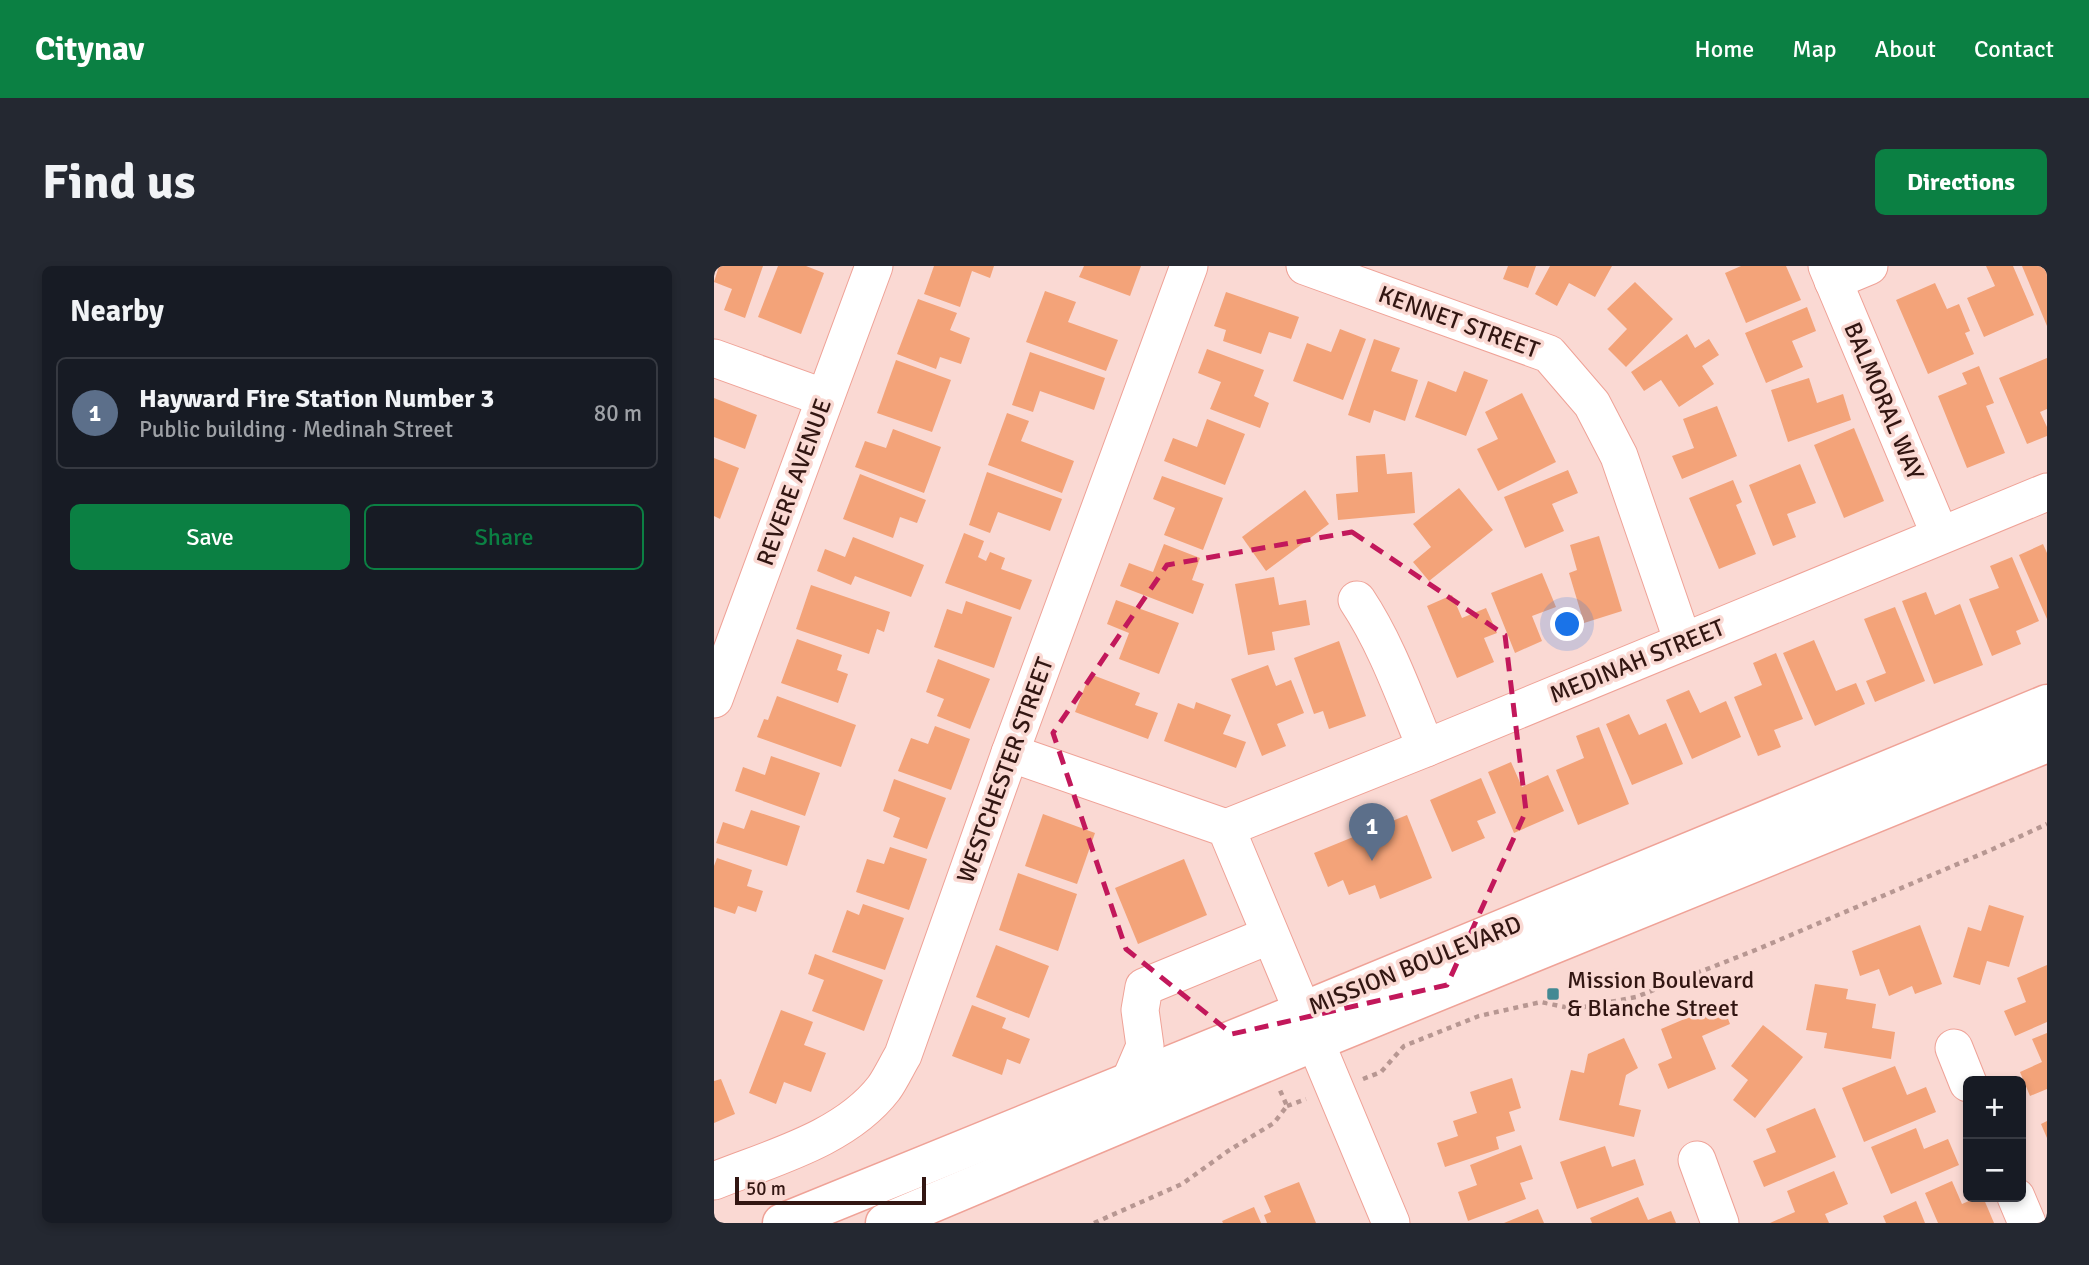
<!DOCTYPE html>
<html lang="en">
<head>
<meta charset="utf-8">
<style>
	body { margin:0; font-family:Signika,sans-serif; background:#242831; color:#f1f3f6 }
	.controls { position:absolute; right:21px; bottom:21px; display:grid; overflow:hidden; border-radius:10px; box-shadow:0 4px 10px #0003 }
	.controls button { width:63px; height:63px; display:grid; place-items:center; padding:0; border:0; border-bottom:2px solid #363941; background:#171b24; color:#f1f3f6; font:35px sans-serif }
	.scale { position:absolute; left:21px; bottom:18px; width:191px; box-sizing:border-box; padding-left:7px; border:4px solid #321612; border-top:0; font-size:19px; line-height:24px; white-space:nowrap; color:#321612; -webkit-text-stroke:5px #fad9d3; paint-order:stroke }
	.you { position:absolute; left:854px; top:359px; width:24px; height:24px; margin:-18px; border:5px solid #fff; border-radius:50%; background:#1a73e8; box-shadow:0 0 0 10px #1a73e833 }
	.badge { display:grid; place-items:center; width:46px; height:46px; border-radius:50%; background:#0b8043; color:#fff; font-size:23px; font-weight:700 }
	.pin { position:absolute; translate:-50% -58px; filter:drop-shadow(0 2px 4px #0008) }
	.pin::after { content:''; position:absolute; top:37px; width:24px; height:21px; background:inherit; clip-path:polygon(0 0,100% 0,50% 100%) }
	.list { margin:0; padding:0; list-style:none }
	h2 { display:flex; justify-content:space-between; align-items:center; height:91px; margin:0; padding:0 28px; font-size:30px }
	h2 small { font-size:23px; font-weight:400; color:#9ea1a6 }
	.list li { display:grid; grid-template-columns:46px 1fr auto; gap:21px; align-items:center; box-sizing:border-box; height:112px; margin:0 14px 14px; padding:0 14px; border:2px solid #363941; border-radius:10px }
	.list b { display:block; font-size:26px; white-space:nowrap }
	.list p { margin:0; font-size:23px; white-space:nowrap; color:#9ea1a6 }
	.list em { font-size:23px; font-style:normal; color:#9ea1a6 }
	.actions { display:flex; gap:14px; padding:21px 28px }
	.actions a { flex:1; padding:16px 0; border:2px solid #0b8043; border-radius:10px; text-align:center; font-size:24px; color:#0b8043 }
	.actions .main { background:#0b8043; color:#fff }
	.map { position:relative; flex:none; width:1333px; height:957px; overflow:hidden; border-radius:10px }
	header { display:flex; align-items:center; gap:42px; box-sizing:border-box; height:98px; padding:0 35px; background:#0b8043; color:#fff }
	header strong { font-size:33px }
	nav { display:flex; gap:38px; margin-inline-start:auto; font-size:24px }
	.intro { display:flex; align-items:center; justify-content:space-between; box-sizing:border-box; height:168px; padding:0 42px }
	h1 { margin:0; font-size:49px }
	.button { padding:18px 32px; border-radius:10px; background:#0b8043; color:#fff; font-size:24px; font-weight:700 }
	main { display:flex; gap:42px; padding:0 42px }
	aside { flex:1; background:#171b24; border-radius:10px; box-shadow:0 4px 10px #0003 }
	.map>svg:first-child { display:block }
</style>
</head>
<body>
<header>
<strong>Citynav</strong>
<nav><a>Home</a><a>Map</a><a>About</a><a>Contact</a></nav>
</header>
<div class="intro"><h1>Find us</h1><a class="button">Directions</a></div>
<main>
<aside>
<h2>Nearby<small></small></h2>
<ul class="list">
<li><span class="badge" style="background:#5c6f8a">1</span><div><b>Hayward Fire Station Number 3</b><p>Public building · Medinah Street</p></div><em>80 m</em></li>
</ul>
<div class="actions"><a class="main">Save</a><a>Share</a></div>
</aside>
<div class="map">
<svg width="1333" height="957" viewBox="0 0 1333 957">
	<rect width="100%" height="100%" fill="#fad9d3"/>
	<!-- building -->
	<g fill="#f3a379">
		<polygon points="5,0 49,0 31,52 10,44 18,23 0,16"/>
		<polygon points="64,0 92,0 110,7 87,68 44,51"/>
		<polygon points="220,0 280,0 276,12 258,5 246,41 210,28"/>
		<polygon points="370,0 427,0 416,30 365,11"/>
		<polygon points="794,0 822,0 814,22 789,13"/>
		<polygon points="836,0 898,0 881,31 855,17 843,40 821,28"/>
		<polygon points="1027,0 1072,0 1087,34 1032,57 1011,7"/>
		<polygon points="1272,0 1299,0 1320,49 1270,71 1253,32 1281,20"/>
		<polygon points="1308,0 1333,0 1333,60"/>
		<polygon points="921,16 959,53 912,101 894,83 913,63 893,43"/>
		<polygon points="1221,17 1233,43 1245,38 1256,65 1251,67 1260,88 1214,108 1182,34"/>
		<polygon points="331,25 362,36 354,56 404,74 392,105 312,76"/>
		<polygon points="512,26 585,51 577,73 555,66 547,88 509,75 512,64 500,60"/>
		<polygon points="204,33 243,47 236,64 256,72 247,98 226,91 222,103 183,88"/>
		<polygon points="1093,41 1102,65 1078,75 1089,101 1052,117 1031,67"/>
		<polygon points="626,63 652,73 629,134 579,115 593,77 617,86"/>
		<polygon points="973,68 981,82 995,73 1005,89 988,100 1000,118 965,141 947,114 930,125 917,106"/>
		<polygon points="660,73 686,82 677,105 704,114 691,155 660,144 656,157 634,149"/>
		<polygon points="493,83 550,104 540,130 555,137 546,162 496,143 507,116 484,107"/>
		<polygon points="316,86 391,112 380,144 326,125 319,146 298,139"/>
		<polygon points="1333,92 1333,143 1326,146 1333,161 1333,170 1313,178 1285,112"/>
		<polygon points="182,94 237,114 218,166 163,147"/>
		<polygon points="1265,100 1280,137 1272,140 1291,187 1253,202 1224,130 1253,118 1248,107"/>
		<polygon points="750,105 774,114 752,170 701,151 714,115 742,126"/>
		<polygon points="1095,112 1103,137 1129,128 1137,154 1074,176 1057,124"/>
		<polygon points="808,127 842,196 784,225 763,183 784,173 771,146"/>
		<polygon points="0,132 43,149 31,183 0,171"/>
		<polygon points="1003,140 1023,190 968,213 958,190 980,182 969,153"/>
		<polygon points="293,147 315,155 307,175 360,195 348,227 274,199"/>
		<polygon points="493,153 531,168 511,219 450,195 459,172 483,181"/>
		<polygon points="1140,162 1170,235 1130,252 1100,179"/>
		<polygon points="179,163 227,181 210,227 141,201 151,175 172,182"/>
		<polygon points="671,188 673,208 698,206 701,247 624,254 622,228 644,226 642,190"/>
		<polygon points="0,192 25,202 6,253 0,250"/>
		<polygon points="1086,198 1102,237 1073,248 1082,271 1059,280 1035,219"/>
		<polygon points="854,204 864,227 838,238 850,265 811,282 790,231"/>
		<polygon points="273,206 348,233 336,265 284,246 276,267 255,259"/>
		<polygon points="146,208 212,234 203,257 186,251 179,272 129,253"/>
		<polygon points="448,210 509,232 489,284 450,269 461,242 439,233"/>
		<polygon points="1019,214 1028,236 1022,239 1042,288 1005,303 975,232"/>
		<polygon points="745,222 779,264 715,315 699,296 717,281 699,258"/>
		<polygon points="591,224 615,258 552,305 528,271"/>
		<polygon points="250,267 270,275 264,291 272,295 276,286 291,292 287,303 318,314 306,344 231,317"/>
		<polygon points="885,270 908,345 870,357 855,307 863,304 856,279"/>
		<polygon points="139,271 210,299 197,331 141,310 137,319 103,305 111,283 131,291"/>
		<polygon points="450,278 486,292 478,314 490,318 479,348 406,320 415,297 439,306"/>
		<polygon points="1329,278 1333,287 1333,353 1305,289"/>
		<polygon points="1298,291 1325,355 1302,365 1307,378 1278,390 1255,333 1285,322 1276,300"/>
		<polygon points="828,307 842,341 818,350 828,375 801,387 777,327"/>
		<polygon points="560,311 565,339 592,334 596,359 558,366 561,384 534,389 521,318"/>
		<polygon points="97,319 176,346 170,366 163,363 155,388 82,363"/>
		<polygon points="1212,326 1221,349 1246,338 1269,399 1220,418 1188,335"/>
		<polygon points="738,329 748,352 772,342 783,367 770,372 780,396 743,412 713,340"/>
		<polygon points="402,334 465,357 445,408 405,393 415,367 393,358"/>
		<polygon points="252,335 298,351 280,402 220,381 233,343 248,348"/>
		<polygon points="1181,341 1211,415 1161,436 1152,415 1172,407 1150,353"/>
		<polygon points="83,373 128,389 123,404 134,408 124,437 67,417"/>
		<polygon points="1100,374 1122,425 1142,417 1151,438 1101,460 1069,387"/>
		<polygon points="625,375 652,450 615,463 609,445 600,448 580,392"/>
		<polygon points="1062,387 1089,453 1060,464 1067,481 1044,490 1020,431 1048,419 1039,397"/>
		<polygon points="224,393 276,413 256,463 223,450 230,433 212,426"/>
		<polygon points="554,399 562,420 577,414 590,447 563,458 572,480 548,490 517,413"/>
		<polygon points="376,408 426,427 421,439 444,447 434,473 361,446"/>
		<polygon points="975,424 986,447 1012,435 1027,471 978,493 952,434"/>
		<polygon points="63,430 142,459 127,501 43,471 50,453 54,454"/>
		<polygon points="482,436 517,449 509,468 532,476 522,502 450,475 464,437 480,443"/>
		<polygon points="915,448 925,469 952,457 969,498 918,519 892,458"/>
		<polygon points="221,460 256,473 237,524 184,505 197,472 214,478"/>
		<polygon points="885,461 915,538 864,559 842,504 870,492 862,470"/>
		<polygon points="57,490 106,507 91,550 21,525 29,501 51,509"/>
		<polygon points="797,496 808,521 834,509 850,545 800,567 774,506"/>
		<polygon points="767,512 782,547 763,555 771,572 738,586 716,534"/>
		<polygon points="180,513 232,532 213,583 179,571 186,552 169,545"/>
		<polygon points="37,544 86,560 73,600 2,577 9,556 30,563"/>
		<polygon points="329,548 381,567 363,618 311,600"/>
		<polygon points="693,549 718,612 666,633 661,619 635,629 629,614 614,621 600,587"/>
		<polygon points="176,581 213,593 195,644 142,626 153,593 170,598"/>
		<polygon points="3,592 38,604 33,620 49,625 42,646 24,640 21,648 0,641 0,600"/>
		<polygon points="470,593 493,649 424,678 401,622"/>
		<polygon points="304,607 363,628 344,685 285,664"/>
		<polygon points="149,638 190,652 171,704 118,686 133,644 145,649"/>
		<polygon points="1275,639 1310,650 1295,701 1273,695 1266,719 1239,711 1254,661 1267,665"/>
		<polygon points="1206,659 1228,718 1201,728 1198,720 1175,730 1165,703 1146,710 1138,685"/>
		<polygon points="282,679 335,700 315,752 262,731"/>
		<polygon points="101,688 169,714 150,765 98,745 110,714 94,708"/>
		<polygon points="1333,699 1333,756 1301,770 1290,745 1312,736 1303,712"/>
		<polygon points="1101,718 1134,723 1132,733 1162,738 1158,762 1181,766 1177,793 1110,782 1113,767 1092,764"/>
		<polygon points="1008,737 1016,758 988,770 1002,803 954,823 944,798 958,792 947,763"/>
		<polygon points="258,739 292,752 288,762 316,773 306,798 293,793 288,809 238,790"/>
		<polygon points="67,744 99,756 90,779 112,787 97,826 70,816 62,838 35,827"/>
		<polygon points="1049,759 1089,791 1041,852 1019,834 1034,814 1017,800"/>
		<polygon points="1333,767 1333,823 1316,830 1306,806 1328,796 1318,773"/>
		<polygon points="910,772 924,802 912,809 905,839 927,844 920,871 845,854 857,804 870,807 874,788"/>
		<polygon points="1181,800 1193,829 1212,821 1222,846 1150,876 1128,822"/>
		<polygon points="798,812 807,842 795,846 801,865 782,871 785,883 731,901 723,877 744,870 739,855 763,847 756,826"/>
		<polygon points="7,813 21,848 0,857 0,815"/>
		<polygon points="1101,842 1122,891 1050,921 1039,895 1062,886 1052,863"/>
		<polygon points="1333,855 1333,872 1327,858"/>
		<polygon points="1202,862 1210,883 1234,873 1245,899 1177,928 1157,881"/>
		<polygon points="807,879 819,913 806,917 812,933 754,955 744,926 763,919 756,899"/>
		<polygon points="891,880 898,901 921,893 930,919 863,943 846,896"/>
		<polygon points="1120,905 1134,938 1111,948 1115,957 1056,957 1081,946 1073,925"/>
		<polygon points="1238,915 1248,938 1264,931 1269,931 1280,957 1224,957 1211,927"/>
		<polygon points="585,916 602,957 553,957 550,949 557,946 550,930"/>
		<polygon points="924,931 934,954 957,945 962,957 878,957 876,952"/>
		<polygon points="1202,935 1211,957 1172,957 1169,950"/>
		<polygon points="540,941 547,957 509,957 508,955"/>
		<polygon points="824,943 830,957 790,957"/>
	</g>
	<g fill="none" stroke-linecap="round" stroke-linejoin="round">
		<defs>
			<g id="minor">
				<polyline points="591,0 835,88 878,138 905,190 969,376"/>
				<polyline points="1113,0 1226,269"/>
				<polyline points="1119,15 1155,0"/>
				<polyline points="0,92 111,132"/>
				<path d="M643,334C673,379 691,432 712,482"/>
				<polyline points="0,433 160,0"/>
				<polyline points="296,487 512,562 677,957"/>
				<polyline points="512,562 712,482 1333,226"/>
				<polyline points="1240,782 1254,817"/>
				<polyline points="416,815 431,780 426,744 430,721 556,669"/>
				<polyline points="983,894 1006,957"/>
				<path d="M0,915C57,892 131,873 170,822C177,812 183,799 189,789L296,487L475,0"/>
				<polyline points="1302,931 1313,957"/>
			</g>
			<g id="major">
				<polyline points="68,957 587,746 1333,438"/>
				<polyline points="171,957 600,776 1333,477"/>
			</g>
		</defs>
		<!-- minor casing -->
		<use href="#minor" stroke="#efa297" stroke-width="39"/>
		<!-- major casing -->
		<use href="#major" stroke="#efa297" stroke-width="41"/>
		<!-- path -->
		<g stroke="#b79792" stroke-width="4.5" stroke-dasharray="5 5" stroke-linecap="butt">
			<polyline points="649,813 667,806 690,780 765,750 827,736 860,743 922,731 1044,683 1279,583 1333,558"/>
			<polyline points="573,840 592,833"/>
			<polyline points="380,957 468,918 514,885 560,857 573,840 565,822"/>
		</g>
		<!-- minor -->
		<use href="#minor" stroke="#fff" stroke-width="37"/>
		<!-- major -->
		<use href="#major" stroke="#fff" stroke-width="38"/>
	</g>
	<!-- marked area -->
	<path fill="none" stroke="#c2185b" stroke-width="5" stroke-dasharray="14 9" stroke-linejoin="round" d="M638,266L791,369L812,545L733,719L518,768L412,683L339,467L453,299Z"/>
	<!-- markers -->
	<rect fill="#438993" stroke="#fad9d3" stroke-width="2.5" x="832" y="721" width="14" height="14" rx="3.5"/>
	<g text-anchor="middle" stroke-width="7" stroke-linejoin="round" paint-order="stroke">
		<!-- street labels -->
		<g font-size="24" fill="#321612" stroke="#fad9d3">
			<text transform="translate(745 56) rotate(20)" y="8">KENNET STREET</text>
			<text transform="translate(1170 135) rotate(67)" y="8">BALMORAL WAY</text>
			<text transform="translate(80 216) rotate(-70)" y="8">REVERE AVENUE</text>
			<text transform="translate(923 395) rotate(-22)" y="8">MEDINAH STREET</text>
			<text transform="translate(291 504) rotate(-70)" y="8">WESTCHESTER STREET</text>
			<text transform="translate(701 699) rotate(-22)" y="8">MISSION BOULEVARD</text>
		</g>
		<!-- poi labels -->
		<g font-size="24" fill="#321612" stroke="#fad9d3" text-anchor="start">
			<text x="853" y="722">Mission Boulevard<tspan x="853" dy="28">&amp; Blanche Street</tspan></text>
		</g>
	</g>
</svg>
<div class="controls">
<button>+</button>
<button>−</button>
</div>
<div class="scale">50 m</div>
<div class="you"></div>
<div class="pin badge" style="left:658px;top:595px;background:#5c6f8a">1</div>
</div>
</main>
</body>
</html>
